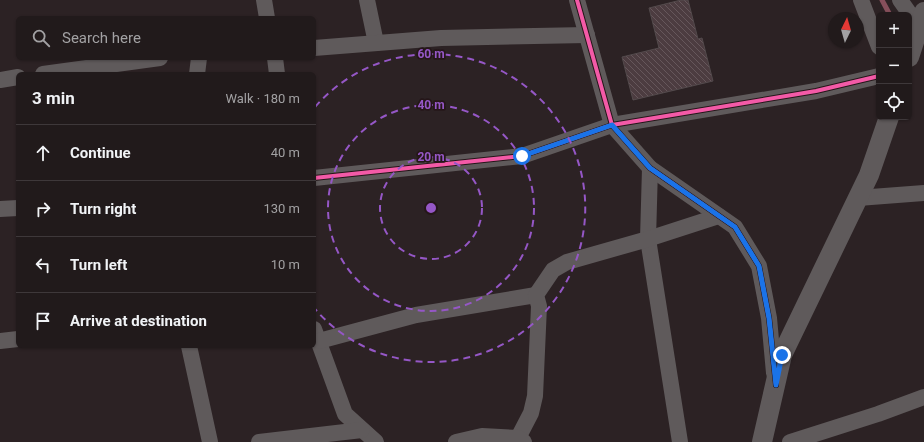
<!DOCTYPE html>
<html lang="en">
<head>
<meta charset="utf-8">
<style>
	body { margin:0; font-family:Roboto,sans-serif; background:#2d2728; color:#f1f3f6 }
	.controls { position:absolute; right:12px; top:12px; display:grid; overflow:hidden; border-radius:6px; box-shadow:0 1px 3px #0004 }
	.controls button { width:36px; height:36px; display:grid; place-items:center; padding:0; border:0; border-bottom:1px solid #3e383a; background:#211a1b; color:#f1f3f6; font:20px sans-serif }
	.compass { position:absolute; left:828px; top:12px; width:36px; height:36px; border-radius:50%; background:#211a1b; box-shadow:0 1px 3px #0004; rotate:5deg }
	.stop { position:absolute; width:12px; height:12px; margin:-9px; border:3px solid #1a73e8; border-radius:50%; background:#fff }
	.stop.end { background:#1a73e8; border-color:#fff; box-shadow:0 1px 4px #0008 }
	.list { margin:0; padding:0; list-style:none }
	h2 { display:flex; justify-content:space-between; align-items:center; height:52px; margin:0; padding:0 16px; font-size:17px }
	h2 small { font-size:13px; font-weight:400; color:#a2a1a3 }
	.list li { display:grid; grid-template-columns:26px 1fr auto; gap:12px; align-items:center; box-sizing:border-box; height:56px; padding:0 16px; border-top:1px solid #3e383a }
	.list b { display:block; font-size:15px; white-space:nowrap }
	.list em { font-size:13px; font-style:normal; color:#a2a1a3 }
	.icon { flex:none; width:22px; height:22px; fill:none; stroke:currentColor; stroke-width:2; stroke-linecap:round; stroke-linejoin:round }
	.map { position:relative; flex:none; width:924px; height:442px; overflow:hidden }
	.search { position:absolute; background:#211a1b; box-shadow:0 1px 3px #0004; left:16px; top:16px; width:300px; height:44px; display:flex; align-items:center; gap:10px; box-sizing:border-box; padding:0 14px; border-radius:6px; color:#a2a1a3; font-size:15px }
	.panel { position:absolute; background:#211a1b; box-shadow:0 1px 3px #0004; left:16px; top:72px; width:300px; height:276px; border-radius:6px }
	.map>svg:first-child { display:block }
</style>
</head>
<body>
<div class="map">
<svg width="924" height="442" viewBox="0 0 924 442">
	<defs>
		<pattern id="building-back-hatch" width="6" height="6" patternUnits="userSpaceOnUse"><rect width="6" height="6" fill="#4c3c40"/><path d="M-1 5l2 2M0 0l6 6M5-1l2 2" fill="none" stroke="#66575b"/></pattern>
	</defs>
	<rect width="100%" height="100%" fill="#2c2224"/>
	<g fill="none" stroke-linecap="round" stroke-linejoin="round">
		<!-- stream -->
		<polyline stroke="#864f5b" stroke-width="5" points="882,0 890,15"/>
	</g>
	<!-- building -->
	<polygon fill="url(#building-back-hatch)" stroke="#534a4c" points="681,0 688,0 698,39 702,38 713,81 633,100 622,57 659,48 649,8"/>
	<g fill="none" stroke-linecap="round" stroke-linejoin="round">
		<!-- minor -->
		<g stroke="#5f5a5b" stroke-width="16">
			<polyline points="264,0 267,18"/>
			<polyline points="367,0 376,43"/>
			<polyline points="577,0 612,125 650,168 735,227 759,266 769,318 774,373"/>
			<polyline points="861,0 879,47"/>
			<polyline points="900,0 924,34"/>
			<polyline points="314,48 441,38 587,35"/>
			<polyline points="275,58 277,74"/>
			<polyline points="43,74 160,58"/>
			<polyline points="197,74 199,58"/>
			<polyline points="0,80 18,77"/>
			<polyline points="650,168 648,239 680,442"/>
			<polyline points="314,178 522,156 612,125 816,91 879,76"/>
			<polyline points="858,198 924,193"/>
			<polyline points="0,209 18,208"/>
			<polyline points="314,329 345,414 376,442"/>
			<polyline points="0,341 18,339"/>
			<polyline points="319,341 416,315 536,295"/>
			<polyline points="189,346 210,442"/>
			<polyline points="518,438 531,413 535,396 539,306 536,295 553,270 567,262 648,239 719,216"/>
			<polyline points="259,442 362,430"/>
			<polyline points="456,442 482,436 518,438 524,442"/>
			<polyline points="790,442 878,414 924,397"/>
		</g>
		<!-- tertiary -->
		<g stroke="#5f5a5b" stroke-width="20">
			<polyline points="909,57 924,12"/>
			<polyline points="762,442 782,355 869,175 889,117"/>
		</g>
		<defs>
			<g id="cycleway">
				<polyline points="577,0 612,125 650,168 735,227 759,266 769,318 776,385"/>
				<polyline points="314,178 522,156 612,125 816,91 879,76"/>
			</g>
		</defs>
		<!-- cycleway casing -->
		<use href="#cycleway" stroke="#251619" stroke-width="6"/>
		<!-- cycleway -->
		<use href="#cycleway" stroke="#f35aa7" stroke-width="4"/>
	</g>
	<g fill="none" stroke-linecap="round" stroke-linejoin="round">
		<!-- route -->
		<polyline stroke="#1a73e8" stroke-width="5" points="522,156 612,125 650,168 735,227 759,266 769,318 776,385 782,355"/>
	</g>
	<!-- distance rings -->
	<g fill="none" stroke="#9557c6" stroke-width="2" stroke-dasharray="7 5">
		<circle cx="431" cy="208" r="51"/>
		<circle cx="431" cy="208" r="103"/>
		<path d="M315 107A154 154 0 1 1 315 309"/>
	</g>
	<circle cx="431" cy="208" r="6" fill="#9557c6" stroke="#251619" stroke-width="2"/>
	<g font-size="12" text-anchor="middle" font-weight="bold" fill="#9557c6" stroke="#251619" stroke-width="3.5" stroke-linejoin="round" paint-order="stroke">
		<text x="431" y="58">60 m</text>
		<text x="431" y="109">40 m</text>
		<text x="431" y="161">20 m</text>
	</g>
</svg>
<div class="controls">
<button>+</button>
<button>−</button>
<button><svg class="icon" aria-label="locate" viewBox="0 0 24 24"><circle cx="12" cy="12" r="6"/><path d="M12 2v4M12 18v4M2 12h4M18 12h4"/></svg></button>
</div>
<svg class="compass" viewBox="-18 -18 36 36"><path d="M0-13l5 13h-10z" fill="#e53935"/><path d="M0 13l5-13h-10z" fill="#a2a1a3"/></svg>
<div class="stop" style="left:522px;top:156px"></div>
<div class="stop end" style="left:782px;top:355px"></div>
<div class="search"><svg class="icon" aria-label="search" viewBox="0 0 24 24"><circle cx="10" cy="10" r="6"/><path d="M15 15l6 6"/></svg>Search here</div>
<section class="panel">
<h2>3 min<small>Walk · 180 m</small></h2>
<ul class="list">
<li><svg class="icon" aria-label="ahead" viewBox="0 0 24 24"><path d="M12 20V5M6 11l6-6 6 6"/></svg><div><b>Continue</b></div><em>40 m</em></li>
<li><svg class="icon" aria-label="right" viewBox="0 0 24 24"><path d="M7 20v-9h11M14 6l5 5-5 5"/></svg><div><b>Turn right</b></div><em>130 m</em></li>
<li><svg class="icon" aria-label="left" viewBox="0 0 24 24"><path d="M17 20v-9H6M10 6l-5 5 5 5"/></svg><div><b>Turn left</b></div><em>10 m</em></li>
<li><svg class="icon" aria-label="arrive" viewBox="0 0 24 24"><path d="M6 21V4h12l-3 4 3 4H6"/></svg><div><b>Arrive at destination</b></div></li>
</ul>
</section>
</div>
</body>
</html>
